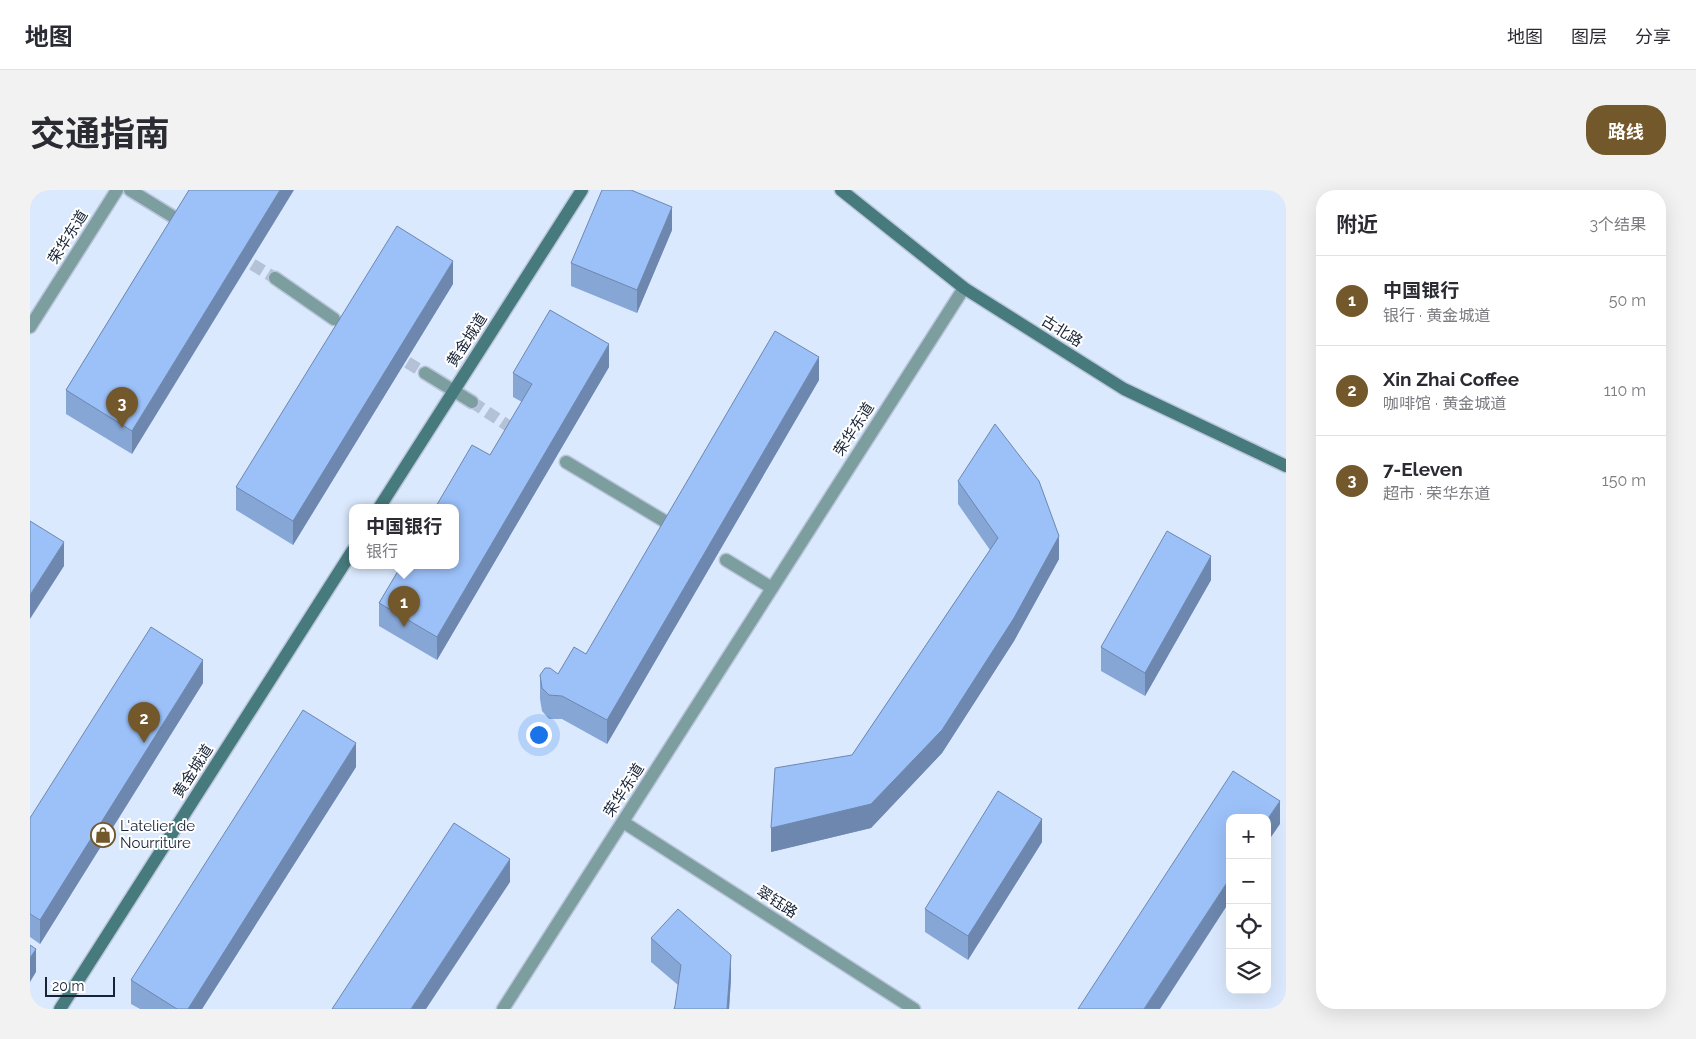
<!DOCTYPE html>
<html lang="zh">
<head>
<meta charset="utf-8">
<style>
	body { margin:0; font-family:Raleway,"Noto Sans SC",sans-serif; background:#f2f2f3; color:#2b2b33 }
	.controls { position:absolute; right:15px; bottom:15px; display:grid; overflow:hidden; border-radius:10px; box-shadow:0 5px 20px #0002 }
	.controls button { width:45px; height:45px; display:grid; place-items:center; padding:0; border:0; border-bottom:1px solid #e1e1e2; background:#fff; color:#2b2b33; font:25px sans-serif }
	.scale { position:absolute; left:15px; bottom:12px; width:70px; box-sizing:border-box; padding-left:5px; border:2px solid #172336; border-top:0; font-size:14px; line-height:18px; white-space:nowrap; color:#172336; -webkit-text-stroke:4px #fff; paint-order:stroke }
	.you { position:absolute; left:508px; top:544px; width:18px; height:18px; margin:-12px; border:4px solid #fff; border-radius:50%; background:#1a73e8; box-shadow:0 0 0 8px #1a73e833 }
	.badge { display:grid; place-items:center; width:32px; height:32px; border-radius:50%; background:#73582b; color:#fff; font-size:16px; font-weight:700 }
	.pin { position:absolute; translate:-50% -41px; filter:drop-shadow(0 1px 2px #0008) }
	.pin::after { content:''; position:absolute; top:26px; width:18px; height:15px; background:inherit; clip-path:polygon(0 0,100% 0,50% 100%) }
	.popup { position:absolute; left:319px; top:314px; width:110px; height:65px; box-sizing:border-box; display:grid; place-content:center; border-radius:10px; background:#fff; filter:drop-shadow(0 1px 4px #0005); font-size:16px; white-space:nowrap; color:#7c7c81 }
	.popup b { font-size:19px; color:#2b2b33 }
	.popup::after { content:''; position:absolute; left:50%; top:100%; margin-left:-10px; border:10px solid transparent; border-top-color:#fff }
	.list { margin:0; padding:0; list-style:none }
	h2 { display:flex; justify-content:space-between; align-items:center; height:65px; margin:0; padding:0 20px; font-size:21px }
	h2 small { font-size:16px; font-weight:400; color:#7c7c81 }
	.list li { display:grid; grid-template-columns:32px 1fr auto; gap:15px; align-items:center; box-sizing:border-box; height:90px; padding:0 20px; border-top:1px solid #e1e1e2 }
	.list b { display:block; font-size:19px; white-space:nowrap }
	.list p { margin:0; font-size:16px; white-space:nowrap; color:#7c7c81 }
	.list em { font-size:16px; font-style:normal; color:#7c7c81 }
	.icon { flex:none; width:28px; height:28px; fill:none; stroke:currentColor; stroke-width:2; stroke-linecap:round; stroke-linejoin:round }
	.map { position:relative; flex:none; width:1256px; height:819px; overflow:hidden; border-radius:20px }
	header { display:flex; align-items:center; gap:30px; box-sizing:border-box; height:70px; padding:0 25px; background:#fff; border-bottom:1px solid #e1e1e2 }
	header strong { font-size:24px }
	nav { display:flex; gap:28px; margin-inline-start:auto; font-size:18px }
	.intro { display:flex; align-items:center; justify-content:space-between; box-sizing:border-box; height:120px; padding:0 30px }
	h1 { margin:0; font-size:35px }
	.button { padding:12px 22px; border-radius:20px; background:#73582b; color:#fff; font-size:18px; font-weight:700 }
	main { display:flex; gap:30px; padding:0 30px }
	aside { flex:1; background:#fff; border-radius:20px; box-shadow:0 5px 20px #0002 }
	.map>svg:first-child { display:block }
</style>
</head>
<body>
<header>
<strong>地图</strong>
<nav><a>地图</a><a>图层</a><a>分享</a></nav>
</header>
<div class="intro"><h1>交通指南</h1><a class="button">路线</a></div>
<main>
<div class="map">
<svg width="1256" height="819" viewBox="0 0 1256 819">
	<rect width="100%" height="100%" fill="#dbe9fe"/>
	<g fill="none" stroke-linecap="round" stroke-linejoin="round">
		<!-- street-tunnel -->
		<g stroke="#b4c1d6" stroke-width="12" stroke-dasharray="12 6" stroke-linecap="butt">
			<polyline points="207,65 245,88"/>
			<polyline points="362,163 395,183"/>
			<polyline points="442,212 492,245"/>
		</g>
		<defs>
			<g id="street">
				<polyline points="100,0 142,26"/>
				<polyline points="245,88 304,129"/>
				<polyline points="0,137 87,0"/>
				<polyline points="395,183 442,212"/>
				<polyline points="536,272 636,332"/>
				<polyline points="696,370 742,398"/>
				<polyline points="593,632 884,819"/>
				<polyline points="473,819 934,98"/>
			</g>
			<g id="secondary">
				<polyline points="811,0 934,98 1094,199 1256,276"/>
				<polyline points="349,318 552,0"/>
				<polyline points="30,819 323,360"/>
			</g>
		</defs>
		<!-- street casing -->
		<use href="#street" stroke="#b8c5da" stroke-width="15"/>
		<!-- secondary casing -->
		<use href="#secondary" stroke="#b8c5da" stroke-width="15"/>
		<!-- street -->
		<use href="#street" stroke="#7d9e9f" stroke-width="12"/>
		<!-- secondary -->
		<use href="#secondary" stroke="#477a7c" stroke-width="12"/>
	</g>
	<!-- wall -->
	<g fill="#86a6d6">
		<polygon points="159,0 102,264 36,224 36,200"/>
		<polygon points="642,40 607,123 541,96 541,73"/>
		<polygon points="423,94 263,355 206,320 206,297"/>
		<polygon points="579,177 407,470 349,436 349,413 460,265 492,212 483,207 483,183"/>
		<polygon points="789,190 577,554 532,529 519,529 512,521 510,509 510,485 528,484 556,464"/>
		<polygon points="928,291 1029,369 984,451 912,563 841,638 741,662 822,565 960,360 928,314"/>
		<polygon points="1181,390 1115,506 1071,481 1071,457"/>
		<polygon points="173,493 10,754 0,747 0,628"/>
		<polygon points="326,577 172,819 110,819 101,814 101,790"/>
		<polygon points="1012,652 938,770 895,742 895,719"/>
		<polygon points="621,748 701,788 699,819 644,819 645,816 648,795 621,772"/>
	</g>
	<!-- shaded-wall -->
	<g fill="#6d87ae">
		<polygon points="250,0 264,0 102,264 102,241"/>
		<polygon points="642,17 642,40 607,123 607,100"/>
		<polygon points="423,71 423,94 263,355 263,331"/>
		<polygon points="579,154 579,177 407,470 407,447"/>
		<polygon points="789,167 789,190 577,554 577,530"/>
		<polygon points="1029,346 1029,369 984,451 912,563 841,638 741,662 741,638 912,540"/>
		<polygon points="34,352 34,376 0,429 0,405"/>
		<polygon points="1181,366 1181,390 1115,506 1115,483"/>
		<polygon points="173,470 173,493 10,754 10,730"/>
		<polygon points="326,553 326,577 172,819 158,819"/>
		<polygon points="1250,611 1250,634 1237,653 1237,630"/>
		<polygon points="1012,629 1012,652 938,770 938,746"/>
		<polygon points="480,669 480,692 396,819 381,819"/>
		<polygon points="1200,688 1200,711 1130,819 1114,819"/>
		<polygon points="6,759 6,782 0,792 0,768"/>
		<polygon points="701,765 701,788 699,819 697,819"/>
	</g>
	<!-- building -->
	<g fill="#9cc1f9" stroke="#6d87ae">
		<polygon points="159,0 250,0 102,241 36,200"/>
		<polygon points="572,0 601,0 642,17 607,100 541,73"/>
		<polygon points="367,36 423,71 263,331 206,297"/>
		<polygon points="520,120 579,154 407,447 349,413 371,376 425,376 425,318 405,318 442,255 460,265 502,194 483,183"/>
		<polygon points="745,141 789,167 577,530 532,506 519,505 512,498 510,485 515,478 520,478 528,484 544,457 556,464"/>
		<polygon points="965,234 1009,291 1029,346 984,428 912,540 841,614 741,638 745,578 822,565 968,348 928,291"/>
		<polygon points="0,331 34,352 0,405"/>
		<polygon points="1137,341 1181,366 1115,483 1071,457"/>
		<polygon points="121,437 173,470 10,730 0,724 0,628"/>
		<polygon points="273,520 326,553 158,819 147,819 101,790"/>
		<polygon points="1203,581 1250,611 1237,630 1237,628 1200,628 1200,688 1114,819 1048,819"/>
		<polygon points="968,601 1012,629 938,746 895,719"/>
		<polygon points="424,633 480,669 381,819 302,819"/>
		<polygon points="648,719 701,765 697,819 644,819 645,816 651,775 621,748"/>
		<polygon points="0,755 6,759 0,768"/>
	</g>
	<!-- icons -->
	<defs>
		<symbol id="shop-ring" viewBox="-11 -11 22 22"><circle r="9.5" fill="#fff" stroke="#73582b" stroke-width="1.5"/><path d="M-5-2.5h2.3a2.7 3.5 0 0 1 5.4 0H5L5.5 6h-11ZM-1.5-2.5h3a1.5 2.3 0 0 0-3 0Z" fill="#73582b"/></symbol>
	</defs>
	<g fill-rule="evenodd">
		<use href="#shop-ring" x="59" y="631" width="28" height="28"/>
	</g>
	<g text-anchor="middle" stroke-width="4" stroke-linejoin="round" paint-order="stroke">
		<!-- street labels -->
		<g font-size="15" fill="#172336" stroke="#fff">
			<text transform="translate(38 47) rotate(-58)" y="5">荣华东道</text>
			<text transform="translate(1032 141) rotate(32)" y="5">古北路</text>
			<text transform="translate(437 150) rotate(-57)" y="5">黄金城道</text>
			<text transform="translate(824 239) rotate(-57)" y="5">荣华东道</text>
			<text transform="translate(163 581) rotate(-57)" y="5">黄金城道</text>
			<text transform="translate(594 600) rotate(-57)" y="5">荣华东道</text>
			<text transform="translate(747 712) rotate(33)" y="5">翠钰路</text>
		</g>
		<!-- poi labels -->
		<g font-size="15" fill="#172336" stroke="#fff" text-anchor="start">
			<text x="90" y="641">L'atelier de<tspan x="90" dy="17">Nourriture</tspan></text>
		</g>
	</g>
</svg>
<div class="controls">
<button>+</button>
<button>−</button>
<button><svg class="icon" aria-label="locate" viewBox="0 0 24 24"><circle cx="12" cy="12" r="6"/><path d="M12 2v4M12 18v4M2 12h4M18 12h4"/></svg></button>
<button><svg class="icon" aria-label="layers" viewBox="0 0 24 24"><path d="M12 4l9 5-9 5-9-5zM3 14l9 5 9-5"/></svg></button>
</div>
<div class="scale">20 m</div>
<div class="you"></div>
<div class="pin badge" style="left:374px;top:437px">1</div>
<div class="popup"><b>中国银行</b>银行</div>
<div class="pin badge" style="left:114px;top:553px">2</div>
<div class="pin badge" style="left:92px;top:238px">3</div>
</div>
<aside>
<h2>附近<small>3个结果</small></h2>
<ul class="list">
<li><span class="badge">1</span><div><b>中国银行</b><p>银行 · 黄金城道</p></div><em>50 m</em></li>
<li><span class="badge">2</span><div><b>Xin Zhai Coffee</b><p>咖啡馆 · 黄金城道</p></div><em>110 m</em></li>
<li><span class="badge">3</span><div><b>7-Eleven</b><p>超市 · 荣华东道</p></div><em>150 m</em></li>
</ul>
</aside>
</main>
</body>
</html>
